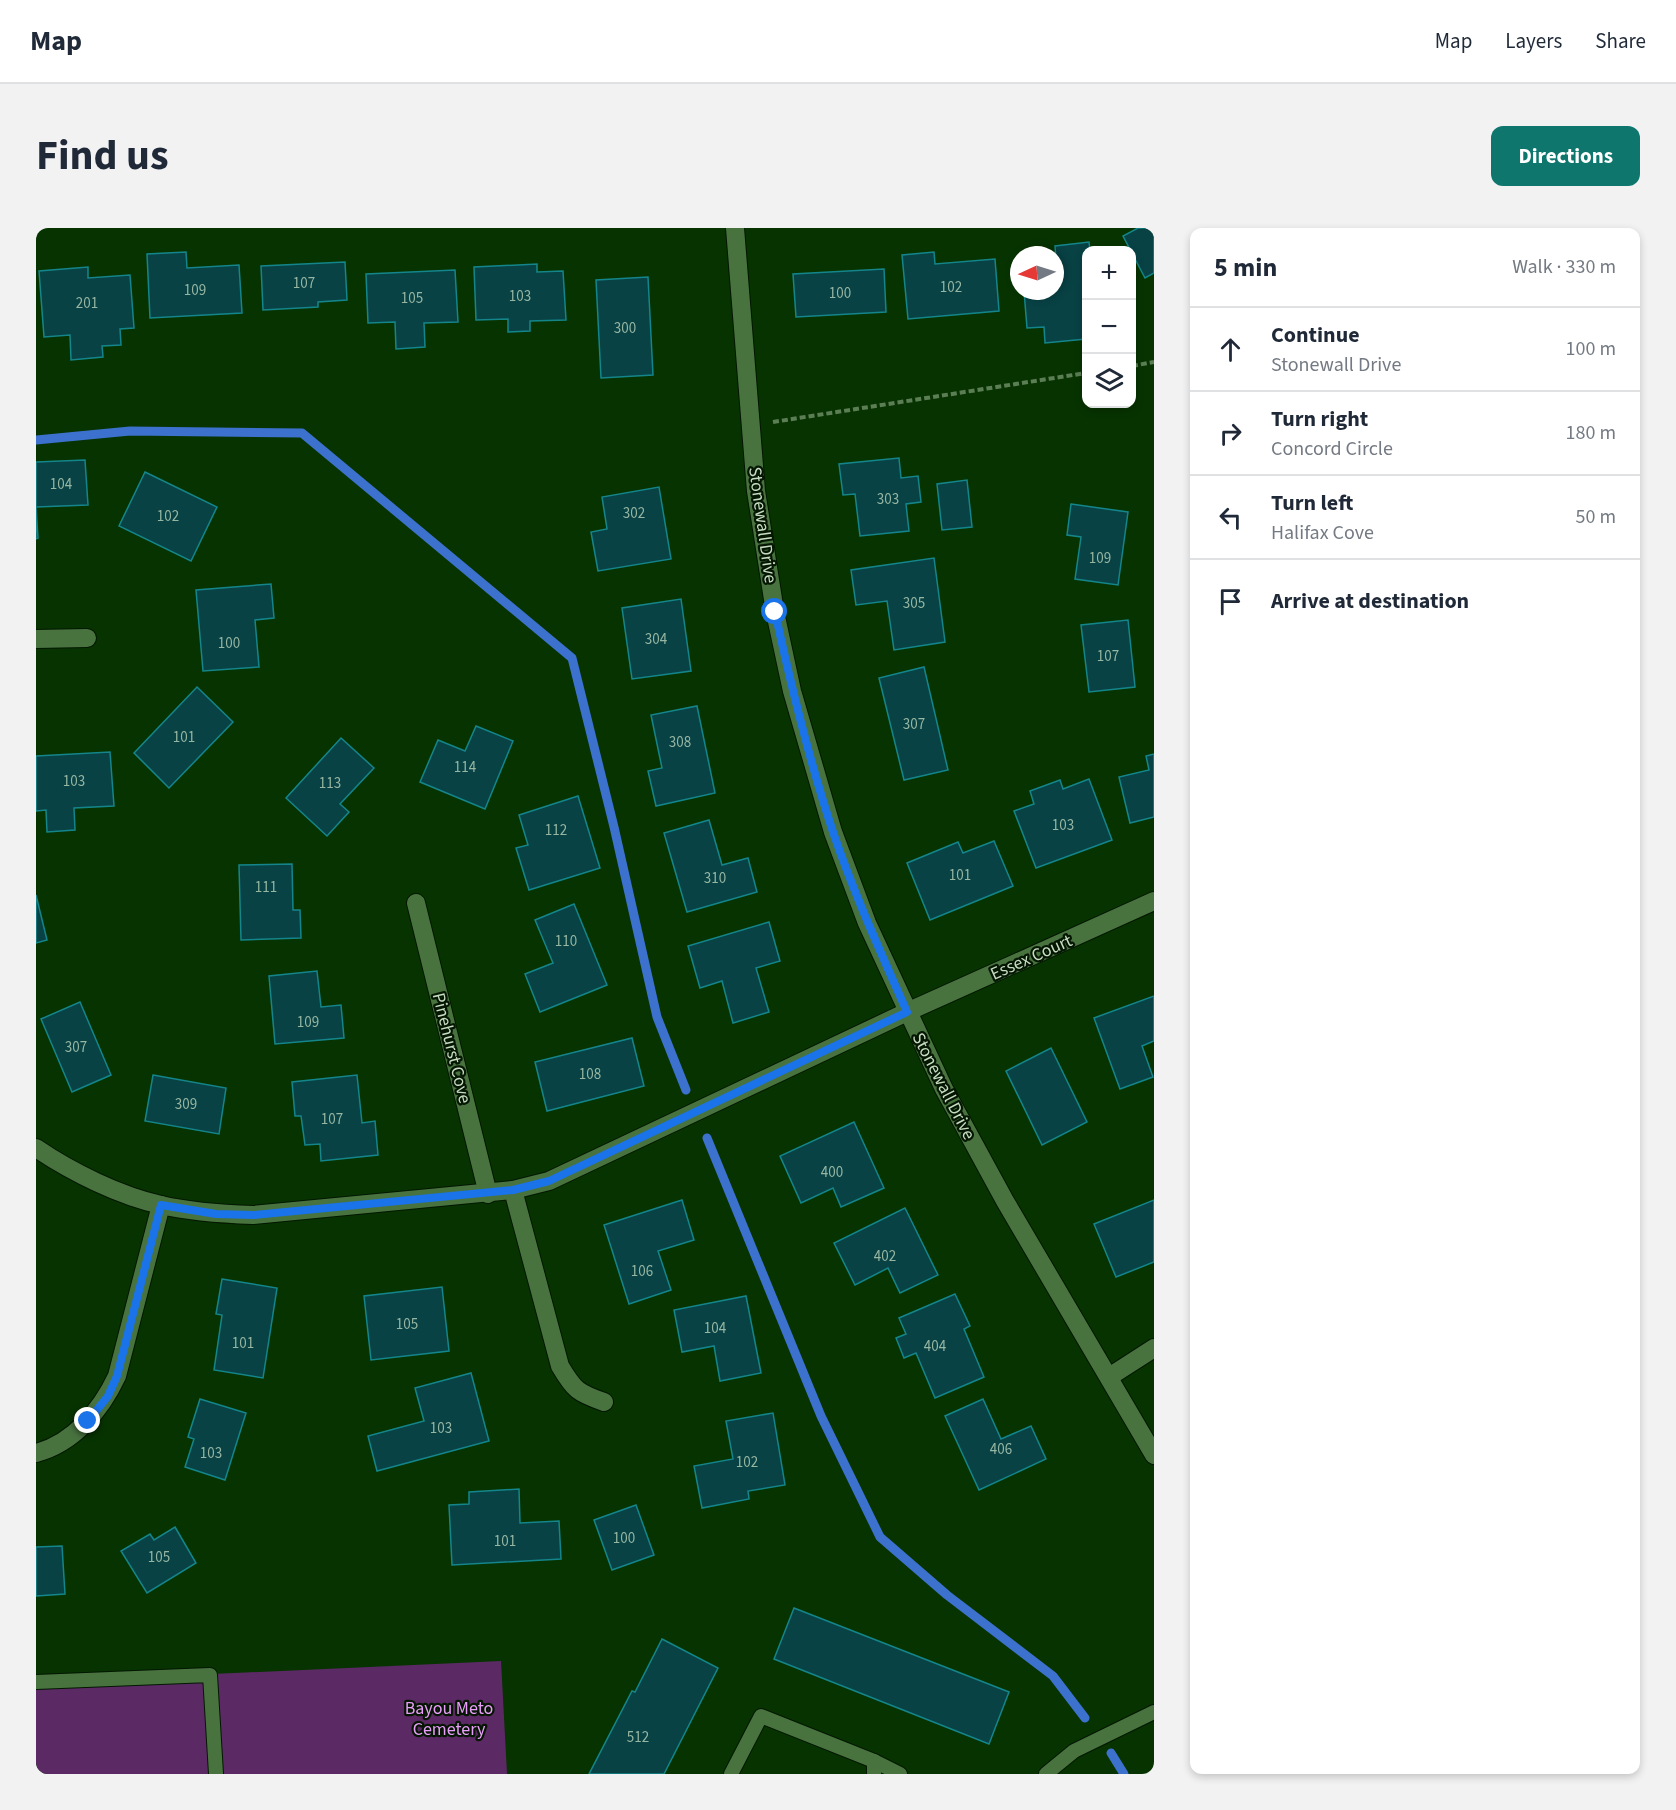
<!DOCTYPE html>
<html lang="en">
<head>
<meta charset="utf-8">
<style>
	body { margin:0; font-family:"Source Sans 3",sans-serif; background:#f2f2f3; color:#1f2937 }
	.controls { position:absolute; right:18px; top:18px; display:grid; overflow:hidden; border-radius:12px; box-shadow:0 3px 9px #0003 }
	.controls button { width:54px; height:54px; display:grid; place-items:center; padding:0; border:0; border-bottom:2px solid #e0e1e3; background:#fff; color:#1f2937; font:30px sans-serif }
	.compass { position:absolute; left:974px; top:18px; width:54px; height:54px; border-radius:50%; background:#fff; box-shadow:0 3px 9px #0003; rotate:266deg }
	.stop { position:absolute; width:18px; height:18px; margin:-14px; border:4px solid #1a73e8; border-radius:50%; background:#fff }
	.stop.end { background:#1a73e8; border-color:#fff; box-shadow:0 2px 6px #0008 }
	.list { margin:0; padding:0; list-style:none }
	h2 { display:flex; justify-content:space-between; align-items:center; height:78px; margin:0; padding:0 24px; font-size:26px }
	h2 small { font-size:20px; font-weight:400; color:#747a83 }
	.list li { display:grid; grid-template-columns:39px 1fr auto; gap:18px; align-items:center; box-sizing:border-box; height:84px; padding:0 24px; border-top:2px solid #e0e1e3 }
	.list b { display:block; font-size:22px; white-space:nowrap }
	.list p { margin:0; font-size:20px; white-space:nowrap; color:#747a83 }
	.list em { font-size:20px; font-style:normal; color:#747a83 }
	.icon { flex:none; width:33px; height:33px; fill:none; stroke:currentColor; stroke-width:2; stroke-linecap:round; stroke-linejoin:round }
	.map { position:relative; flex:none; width:1118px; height:1546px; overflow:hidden; border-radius:12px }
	header { display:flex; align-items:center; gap:36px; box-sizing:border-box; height:84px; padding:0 30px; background:#fff; border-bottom:2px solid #e0e1e3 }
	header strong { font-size:28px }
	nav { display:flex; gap:33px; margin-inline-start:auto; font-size:21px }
	.intro { display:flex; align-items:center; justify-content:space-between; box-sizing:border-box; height:144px; padding:0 36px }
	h1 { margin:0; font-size:42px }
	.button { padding:15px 27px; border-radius:12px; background:#0f766e; color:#fff; font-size:21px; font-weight:700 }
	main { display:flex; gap:36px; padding:0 36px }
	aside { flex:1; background:#fff; border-radius:12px; box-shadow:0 3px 9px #0003 }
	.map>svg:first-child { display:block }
</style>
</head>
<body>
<header>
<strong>Map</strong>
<nav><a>Map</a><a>Layers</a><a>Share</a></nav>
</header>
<div class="intro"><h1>Find us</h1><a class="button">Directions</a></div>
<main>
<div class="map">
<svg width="1118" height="1546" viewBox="0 0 1118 1546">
	<rect width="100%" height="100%" fill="#073300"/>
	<!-- green -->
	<polygon fill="#5b2a65" points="465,1433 471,1546 0,1546 0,1454"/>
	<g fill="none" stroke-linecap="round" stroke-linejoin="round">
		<!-- stream -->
		<g stroke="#3c71cd" stroke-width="9">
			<polyline points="0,212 94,203 266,205 536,430 578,599 621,789 650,862"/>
			<polyline points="671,910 785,1188 844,1309 911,1367 1017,1448 1049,1490"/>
			<polyline points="1075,1525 1088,1546"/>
		</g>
	</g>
	<!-- building -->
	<g fill="#084245" stroke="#14868b" stroke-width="1.5">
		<polygon points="1102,0 1118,0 1118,45 1109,50 1087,8"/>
		<polygon points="1053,14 1054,22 1050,22 1050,111 1009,115 1008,99 991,100 988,63 1019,63 1019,47 1021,47 1019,18"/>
		<polygon points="150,24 151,40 203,37 206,85 114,90 111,26"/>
		<polygon points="898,24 899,36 959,31 963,83 872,91 866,27"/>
		<polygon points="309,34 311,72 282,74 282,79 227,82 225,38"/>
		<polygon points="501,36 501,44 527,43 530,92 494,93 494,103 472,104 472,91 440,92 438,39"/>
		<polygon points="52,39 52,50 94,47 98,100 84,101 85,117 66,118 67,129 35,132 34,107 8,109 3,43"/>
		<polygon points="848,41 850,84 760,89 757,46"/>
		<polygon points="419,42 422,94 388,95 389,119 360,121 359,94 332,95 330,46"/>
		<polygon points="612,49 617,147 565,150 560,52"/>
		<polygon points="863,230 865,250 882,248 885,274 870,276 873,303 824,308 819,266 807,267 803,236"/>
		<polygon points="49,232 52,277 0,279 2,310 0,311 0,234"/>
		<polygon points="109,244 181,279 155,333 83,298"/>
		<polygon points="931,252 936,299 906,302 901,256"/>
		<polygon points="623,259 635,331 562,343 555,304 571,301 566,269"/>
		<polygon points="1035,276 1092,284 1082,357 1039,351 1045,309 1031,307"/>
		<polygon points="898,330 909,414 858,422 851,373 820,377 815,342"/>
		<polygon points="235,356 238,390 219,392 223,439 167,443 160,362"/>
		<polygon points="645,371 655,443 596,451 586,380"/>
		<polygon points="1092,392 1099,459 1053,464 1045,397"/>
		<polygon points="888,439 912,542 868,552 843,450"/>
		<polygon points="161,459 197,494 133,560 98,525"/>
		<polygon points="661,478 679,565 620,578 612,543 626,540 615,487"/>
		<polygon points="440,498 477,513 449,581 384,554 402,512 429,523"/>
		<polygon points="305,510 338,540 304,576 313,584 291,608 250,570"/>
		<polygon points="74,524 78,578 38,580 39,602 11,604 10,582 0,583 0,528"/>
		<polygon points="1118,526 1118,589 1094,595 1083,549 1113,542 1110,528"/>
		<polygon points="1053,551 1076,612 1000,640 978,583 998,576 994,563 1024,552 1027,561"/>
		<polygon points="542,568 564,640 493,662 480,620 492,617 483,587"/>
		<polygon points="673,592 686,637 712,630 721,664 651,684 628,605"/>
		<polygon points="958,613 977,658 894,692 871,635 922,614 927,625"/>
		<polygon points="256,636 257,682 264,682 265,710 205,712 203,637"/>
		<polygon points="0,667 11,712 0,715"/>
		<polygon points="538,676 571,757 504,784 489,746 517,735 499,692"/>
		<polygon points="733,694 744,733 720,740 733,784 697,795 686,753 664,760 652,718"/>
		<polygon points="281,743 285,779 305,777 308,810 239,816 233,748"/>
		<polygon points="1118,768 1118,813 1106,818 1117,849 1084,861 1058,790"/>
		<polygon points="44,774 75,847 36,864 5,791"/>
		<polygon points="596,810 608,858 511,883 499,834"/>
		<polygon points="1015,820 1051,894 1006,917 970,843"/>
		<polygon points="117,847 190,860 183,906 109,893"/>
		<polygon points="321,847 326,895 339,893 342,927 285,933 284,916 269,917 265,888 259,888 256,854"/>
		<polygon points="818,894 848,960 805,979 797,960 765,975 744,928"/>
		<polygon points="646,972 658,1012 622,1023 635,1062 593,1076 568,997"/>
		<polygon points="1118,972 1118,1034 1080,1049 1058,996"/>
		<polygon points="869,980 902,1047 864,1065 852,1040 819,1057 798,1015"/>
		<polygon points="186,1051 241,1060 227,1150 178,1142 186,1087 180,1086"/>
		<polygon points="406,1059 413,1123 335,1132 328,1068"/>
		<polygon points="919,1066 934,1098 928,1101 948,1149 899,1170 880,1125 868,1130 860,1110 870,1106 863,1090"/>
		<polygon points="710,1068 725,1145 684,1153 678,1118 646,1124 638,1082"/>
		<polygon points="435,1145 453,1213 341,1243 332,1208 388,1193 379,1160"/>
		<polygon points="164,1171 210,1185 189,1252 149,1239 158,1211 152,1209"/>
		<polygon points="947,1171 965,1211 995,1198 1010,1231 943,1262 909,1188"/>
		<polygon points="737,1185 749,1257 712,1263 713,1271 666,1280 658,1238 697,1231 690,1193"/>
		<polygon points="483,1261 484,1295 523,1293 525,1331 416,1337 413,1277 433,1276 433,1264"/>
		<polygon points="600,1277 618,1327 576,1342 558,1292"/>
		<polygon points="139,1299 160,1335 111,1365 85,1323 114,1306 118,1312"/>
		<polygon points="26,1318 29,1366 0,1368 0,1319"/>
		<polygon points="758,1380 973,1464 953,1516 738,1431"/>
		<polygon points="626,1411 682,1440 628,1546 553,1546 596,1463 599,1464"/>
	</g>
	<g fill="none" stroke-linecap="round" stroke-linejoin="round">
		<defs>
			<g id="lane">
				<polyline points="0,1454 174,1447 180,1546"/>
				<polyline points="838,1533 864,1546"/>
				<polyline points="695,1546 725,1488 838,1533 838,1546"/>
				<polyline points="1010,1546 1038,1523 1118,1484"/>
			</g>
			<g id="street">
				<polyline points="0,411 51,410"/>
				<polyline points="380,675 452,966"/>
				<path d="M0,920C35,944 84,968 125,977C155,984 186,986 217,987L477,962L513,953L871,784L1118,673"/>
				<path d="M477,962L524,1138C538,1162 542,1165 568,1174"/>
				<polyline points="1073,1149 1118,1120"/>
				<path d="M0,1225C38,1215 65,1182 81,1148L125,977"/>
			</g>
			<polyline id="secondary" points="699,0 720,263 739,384 756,463 797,604 831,695 908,861 969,973 1118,1227"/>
		</defs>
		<!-- lane casing -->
		<use href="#lane" stroke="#031701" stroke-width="16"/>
		<!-- street casing -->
		<use href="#street" stroke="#031701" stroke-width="20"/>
		<!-- secondary casing -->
		<use href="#secondary" stroke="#031701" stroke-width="20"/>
		<!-- path -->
		<g stroke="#5b7e55" stroke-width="4" stroke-dasharray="6 3" stroke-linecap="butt">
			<polyline points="1096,138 1118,134"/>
			<polyline points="737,194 1050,145"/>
		</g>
		<!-- lane -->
		<use href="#lane" stroke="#48733f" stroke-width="14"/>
		<!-- street -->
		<use href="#street" stroke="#48733f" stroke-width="18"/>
		<!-- secondary -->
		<use href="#secondary" stroke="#48733f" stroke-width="18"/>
	</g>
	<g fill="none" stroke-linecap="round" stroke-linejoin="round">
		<!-- route -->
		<path stroke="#1a73e8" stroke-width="8" d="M52,1193L72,1168L81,1148L125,977L180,986L217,987L477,962L513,953L871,784C845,725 818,666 797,604C773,532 755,458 739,384"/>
	</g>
	<g text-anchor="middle" stroke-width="4.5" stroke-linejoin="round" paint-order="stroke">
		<!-- number labels -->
		<g font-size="15" fill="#96b6a2">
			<text x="268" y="60">107</text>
			<text x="915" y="64">102</text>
			<text x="159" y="67">109</text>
			<text x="804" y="70">100</text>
			<text x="484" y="73">103</text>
			<text x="376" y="75">105</text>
			<text x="51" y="80">201</text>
			<text x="589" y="105">300</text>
			<text x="25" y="261">104</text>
			<text x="852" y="276">303</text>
			<text x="598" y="290">302</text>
			<text x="132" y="293">102</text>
			<text x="1064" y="335">109</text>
			<text x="878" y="380">305</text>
			<text x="620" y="416">304</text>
			<text x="193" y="420">100</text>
			<text x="1072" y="433">107</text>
			<text x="878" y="501">307</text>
			<text x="148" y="514">101</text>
			<text x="644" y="519">308</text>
			<text x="429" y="544">114</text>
			<text x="38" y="558">103</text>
			<text x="294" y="560">113</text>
			<text x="1027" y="602">103</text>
			<text x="520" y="607">112</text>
			<text x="924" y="652">101</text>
			<text x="679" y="655">310</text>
			<text x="230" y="664">111</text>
			<text x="530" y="718">110</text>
			<text x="272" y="799">109</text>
			<text x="40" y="824">307</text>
			<text x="554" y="851">108</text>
			<text x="150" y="881">309</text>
			<text x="296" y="896">107</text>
			<text x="796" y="949">400</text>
			<text x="849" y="1033">402</text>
			<text x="606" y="1048">106</text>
			<text x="371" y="1101">105</text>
			<text x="679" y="1105">104</text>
			<text x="207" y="1120">101</text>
			<text x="899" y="1123">404</text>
			<text x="405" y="1205">103</text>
			<text x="965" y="1226">406</text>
			<text x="175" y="1230">103</text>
			<text x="711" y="1239">102</text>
			<text x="588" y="1315">100</text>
			<text x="469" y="1318">101</text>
			<text x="123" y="1334">105</text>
			<text x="602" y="1514">512</text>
		</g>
		<!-- street labels -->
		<g font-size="18" fill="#c6ddc1" stroke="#051603">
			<text transform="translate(727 297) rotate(82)" y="6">Stonewall Drive</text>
			<text transform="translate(995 729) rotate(-24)" y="6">Essex Court</text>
			<text transform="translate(416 820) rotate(76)" y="6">Pinehurst Cove</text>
			<text transform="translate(908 858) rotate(63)" y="6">Stonewall Drive</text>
		</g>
		<!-- park labels -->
		<g font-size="18" fill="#e99ef9" stroke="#051603">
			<text x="413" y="1486">Bayou Meto<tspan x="413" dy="21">Cemetery</tspan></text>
		</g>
	</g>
</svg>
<div class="controls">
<button>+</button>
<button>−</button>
<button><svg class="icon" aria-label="layers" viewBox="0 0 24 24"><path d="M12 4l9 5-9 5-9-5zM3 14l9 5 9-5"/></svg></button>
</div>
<svg class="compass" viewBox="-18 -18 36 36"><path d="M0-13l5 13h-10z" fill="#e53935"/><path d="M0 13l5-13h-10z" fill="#747a83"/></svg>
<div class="stop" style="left:739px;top:384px"></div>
<div class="stop end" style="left:52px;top:1193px"></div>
</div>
<aside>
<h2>5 min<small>Walk · 330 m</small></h2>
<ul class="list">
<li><svg class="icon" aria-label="ahead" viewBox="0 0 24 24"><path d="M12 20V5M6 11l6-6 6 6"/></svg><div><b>Continue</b><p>Stonewall Drive</p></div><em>100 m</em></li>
<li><svg class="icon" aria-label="right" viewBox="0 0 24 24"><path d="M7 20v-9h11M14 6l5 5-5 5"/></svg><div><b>Turn right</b><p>Concord Circle</p></div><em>180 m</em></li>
<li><svg class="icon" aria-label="left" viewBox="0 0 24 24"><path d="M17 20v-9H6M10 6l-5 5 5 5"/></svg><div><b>Turn left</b><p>Halifax Cove</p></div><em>50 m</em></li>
<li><svg class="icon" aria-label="arrive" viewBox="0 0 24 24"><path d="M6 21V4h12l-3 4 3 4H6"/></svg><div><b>Arrive at destination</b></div></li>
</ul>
</aside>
</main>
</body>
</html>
